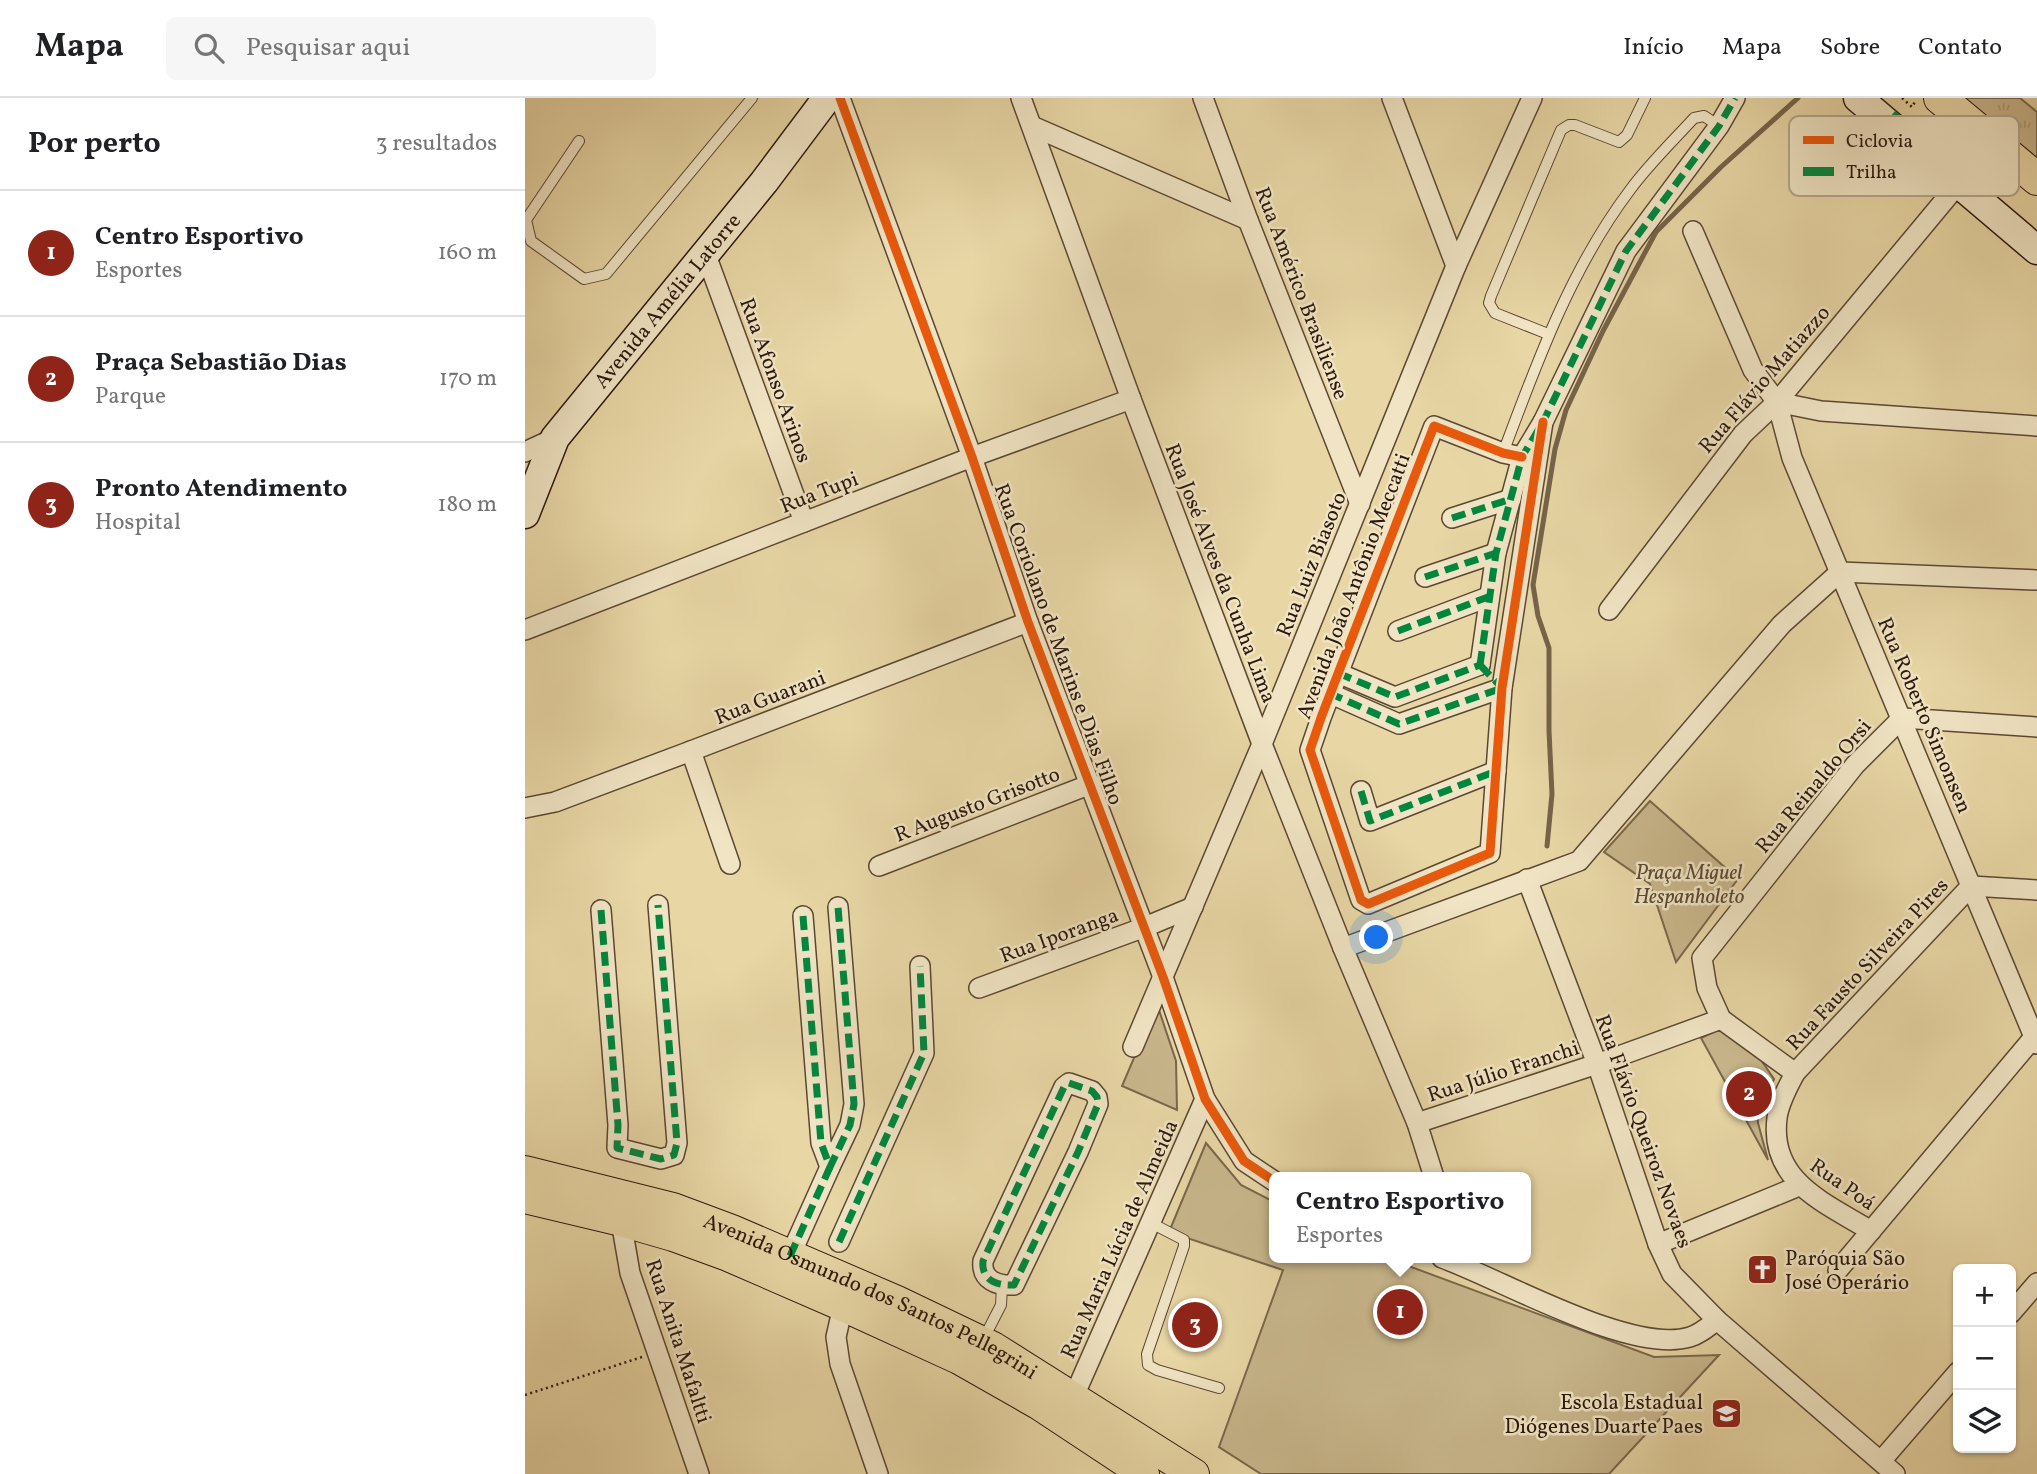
<!DOCTYPE html>
<html lang="pt">
<head>
<meta charset="utf-8">
<style>
	body { margin:0; font-family:Vollkorn,serif; background:#f6f6f6; color:#202124 }
	.controls { position:absolute; right:21px; bottom:21px; display:grid; overflow:hidden; border-radius:10px; box-shadow:0 2px 5px #0004 }
	.controls button { width:63px; height:63px; display:grid; place-items:center; padding:0; border:0; border-bottom:2px solid #e0e0e0; background:#fff; color:#202124; font:35px sans-serif }
	.you { position:absolute; left:852px; top:840px; width:24px; height:24px; margin:-18px; border:5px solid #fff; border-radius:50%; background:#1a73e8; box-shadow:0 0 0 10px #1a73e833 }
	.badge { display:grid; place-items:center; width:46px; height:46px; border-radius:50%; background:#8f2418; color:#fff; font-size:23px; font-weight:700 }
	.pin { position:absolute; translate:-50% -50%; border:4px solid #fff; box-shadow:0 2px 7px #0006 }
	.popup { position:absolute; left:744px; top:1074px; width:262px; height:91px; box-sizing:border-box; display:grid; place-content:center; border-radius:10px; background:#fff; filter:drop-shadow(0 2px 5px #0005); font-size:23px; white-space:nowrap; color:#757577 }
	.popup b { font-size:26px; color:#202124 }
	.popup::after { content:''; position:absolute; left:50%; top:100%; margin-left:-14px; border:14px solid transparent; border-top-color:#fff }
	.list { margin:0; padding:0; list-style:none }
	h2 { display:flex; justify-content:space-between; align-items:center; height:91px; margin:0; padding:0 28px; font-size:30px }
	h2 small { font-size:23px; font-weight:400; color:#757577 }
	.list li { display:grid; grid-template-columns:46px 1fr auto; gap:21px; align-items:center; box-sizing:border-box; height:126px; padding:0 28px; border-top:2px solid #e0e0e0 }
	.list b { display:block; font-size:26px; white-space:nowrap }
	.list p { margin:0; font-size:23px; white-space:nowrap; color:#757577 }
	.list em { font-size:23px; font-style:normal; color:#757577 }
	.icon { flex:none; width:38px; height:38px; fill:none; stroke:currentColor; stroke-width:2; stroke-linecap:round; stroke-linejoin:round }
	.map { position:relative; flex:none; width:1512px; height:1376px; overflow:hidden }
	header { display:flex; align-items:center; gap:42px; box-sizing:border-box; height:98px; padding:0 35px; background:#fff; border-bottom:2px solid #e0e0e0 }
	header strong { font-size:33px }
	nav { display:flex; gap:38px; margin-inline-start:auto; font-size:24px }
	.search { width:490px; height:63px; background:#f6f6f6; display:flex; align-items:center; gap:18px; box-sizing:border-box; padding:0 24px; border-radius:10px; color:#757577; font-size:26px }
	main { display:flex }
	aside { flex:1; background:#fff }
	.map>svg:first-child { display:block }
</style>
</head>
<body>
<header>
<strong>Mapa</strong>
<div class="search"><svg class="icon" aria-label="search" viewBox="0 0 24 24"><circle cx="10" cy="10" r="6"/><path d="M15 15l6 6"/></svg>Pesquisar aqui</div>
<nav><a>Início</a><a>Mapa</a><a>Sobre</a><a>Contato</a></nav>
</header>
<main>
<aside>
<h2>Por perto<small>3 resultados</small></h2>
<ul class="list">
<li><span class="badge">1</span><div><b>Centro Esportivo</b><p>Esportes</p></div><em>160 m</em></li>
<li><span class="badge">2</span><div><b>Praça Sebastião Dias</b><p>Parque</p></div><em>170 m</em></li>
<li><span class="badge">3</span><div><b>Pronto Atendimento</b><p>Hospital</p></div><em>180 m</em></li>
</ul>
</aside>
<div class="map">
<svg width="1512" height="1376" viewBox="0 0 1512 1376">
	<defs>
		<pattern id="grass-tufts" width="24" height="20" patternUnits="userSpaceOnUse" patternTransform="scale(1.75)"><rect width="24" height="20" fill="#c8b68b"/><path d="M3 7l-1-3M5 7V3M7 7l1-3M15 17l-1-3M17 17v-4M19 17l1-3" fill="none" stroke="#ac9c77"/></pattern>
	</defs>
	<rect width="100%" height="100%" fill="#e8d6a5"/>
	<filter id="stains"><feTurbulence type="fractalNoise" baseFrequency=".00286" numOctaves="4"/><feColorMatrix values="0 0 0 0 .2 0 0 0 0 .09 0 0 0 0 .02 0 0 0 .5 -.17"/></filter>
	<radialGradient id="worn" r=".72"><stop offset=".6" stop-color="#630" stop-opacity="0"/><stop offset="1" stop-color="#630" stop-opacity=".3"/></radialGradient>
	<!-- grass -->
	<polygon fill="url(#grass-tufts)" stroke="#7a674c" stroke-width="2" points="1427,0 1495,0 1512,14 1512,70"/>
	<!-- green -->
	<g fill="#c8b68b" stroke="#7a674c" stroke-width="2">
		<polygon points="1125,703 1213,781 1151,864 1125,786 1079,754"/>
		<polygon points="632,906 651,963 652,1012 597,988"/>
		<polygon points="1191,933 1198,933 1236,962 1249,981 1232,1011 1233,1025 1243,1062 1176,940"/>
		<polygon points="681,1045 716,1087 749,1104 749,1160 862,1160 1129,1259 1194,1257 1084,1376 736,1376 694,1349 758,1172 644,1134"/>
	</g>
	<g fill="none" stroke-linecap="round" stroke-linejoin="round">
		<!-- stream -->
		<polyline stroke="#766349" stroke-width="5" points="1022,748 1027,696 1024,633 1024,550 1013,518 1008,487 1030,351 1041,312 1078,233 1131,134 1196,69 1273,0"/>
		<defs>
			<g id="service">
				<polyline points="54,43 1,122 6,143 59,181 81,176 227,0"/>
				<polyline points="1023,236 970,215 964,205 966,198 1036,32 1044,27 1050,27 1094,44 1102,37 1120,0"/>
				<path d="M978,355C1012,264 1046,170 1105,92C1124,66 1148,43 1169,20L1179,18L1194,28"/>
				<polyline points="626,1125 659,1142 659,1148 622,1256 623,1267 632,1272 694,1290"/>
				<polyline points="458,1242 476,1207 477,1188"/>
			</g>
			<g id="minor">
				<polyline points="315,0 447,359 503,524 638,879 680,1001 719,1063 749,1083"/>
				<polyline points="496,0 606,301 737,646 818,850 892,1025 909,1079"/>
				<polyline points="678,0 723,122 835,406"/>
				<polyline points="867,0 931,168"/>
				<polyline points="507,28 723,122"/>
				<polyline points="1168,133 1228,272 1252,304 1267,360 1512,946"/>
				<polyline points="181,157 279,424"/>
				<polyline points="1252,304 1296,313 1512,328"/>
				<polyline points="0,354 30,340"/>
				<polyline points="997,359 978,355 909,328 797,617 785,652 836,802 843,806 965,755 977,590 1018,324"/>
				<polyline points="927,420 986,401"/>
				<polyline points="900,479 971,455"/>
				<polyline points="1084,512 1218,336 1252,304 1434,85"/>
				<polyline points="0,532 447,359 606,301"/>
				<polyline points="873,533 963,499"/>
				<polyline points="955,567 971,455 997,359 1018,324 1101,153 1194,28 1210,0"/>
				<polyline points="813,575 870,599 955,567"/>
				<polyline points="804,595 874,626 977,590"/>
				<polyline points="166,653 205,766"/>
				<polyline points="836,693 845,723 971,673"/>
				<polyline points="0,710 30,704 166,653 503,524"/>
				<polyline points="354,768 566,686"/>
				<polyline points="1002,781 1072,966 1133,1146 1147,1176 1192,1222 1370,1376"/>
				<polyline points="76,812 93,1027 92,1050 136,1061 149,1057 152,1045 133,807"/>
				<polyline points="278,818 296,1045 305,1069 325,1027 329,1006 313,809"/>
				<polyline points="818,850 1054,763 1257,526 1315,474 1512,482"/>
				<polyline points="454,890 620,829 668,809"/>
				<polyline points="608,949 737,646 931,168 1007,0"/>
				<polyline points="1270,975 1196,921 1182,890 1177,860 1330,667 1377,620 1512,629"/>
				<path d="M544,985L567,993L572,999L573,1006L553,1054L489,1187C472,1188 456,1182 458,1163L539,989Z"/>
				<polyline points="892,1025 1072,966 1196,921"/>
				<polyline points="96,1123 105,1175 174,1376"/>
				<path d="M1346,1133C1301,1105 1244,1084 1252,1020C1254,1004 1263,989 1270,975L1446,788L1512,792"/>
				<polyline points="314,1144 399,955 395,868"/>
				<polyline points="1133,1146 1274,1088"/>
				<polyline points="265,1158 305,1069"/>
				<path d="M917,1160C976,1181 1106,1257 1165,1239C1175,1236 1183,1229 1192,1222"/>
				<polyline points="1313,1172 1509,939 1512,939"/>
				<polyline points="318,1208 311,1239 315,1266 353,1376"/>
				<polyline points="1486,1215 1512,1185"/>
				<polyline points="549,1298 680,1001"/>
				<polyline points="1356,1363 1433,1274"/>
			</g>
			<g id="secondary">
				<polyline points="1333,0 1512,152"/>
				<path id="s1" d="M0,416L30,340L239,84L302,0"/>
			</g>
			<g id="primary">
				<path id="s2" d="M0,1073L148,1110L207,1132L372,1203L468,1249L669,1376"/>
				<polyline points="0,1100 96,1123 148,1138 203,1158 318,1208 434,1261 513,1306 619,1376"/>
			</g>
			<polyline id="trunk" points="1415,0 1512,81"/>
		</defs>
		<!-- service casing -->
		<use href="#service" stroke="#5b4833" stroke-width="12"/>
		<!-- minor casing -->
		<use href="#minor" stroke="#5b4833" stroke-width="22"/>
		<!-- secondary casing -->
		<use href="#secondary" stroke="#2c180d" stroke-width="31"/>
		<!-- primary casing -->
		<use href="#primary" stroke="#2c180d" stroke-width="32"/>
		<!-- trunk casing -->
		<use href="#trunk" stroke="#2c180d" stroke-width="34"/>
		<!-- path -->
		<g stroke="#2c180d" stroke-width="2.5" stroke-dasharray="2 3.5" stroke-linecap="butt">
			<polyline points="1377,0 1387,9 1391,2"/>
			<polyline points="0,1297 117,1259"/>
		</g>
		<!-- service -->
		<use href="#service" stroke="#f0e4c4" stroke-width="10"/>
		<!-- minor -->
		<use href="#minor" stroke="#f0e4c4" stroke-width="19"/>
		<!-- secondary -->
		<use href="#secondary" stroke="#f0e4c4" stroke-width="28"/>
		<!-- primary -->
		<use href="#primary" stroke="#e8d6a5" stroke-width="30"/>
		<!-- trunk -->
		<use href="#trunk" stroke="#e8d6a5" stroke-width="32"/>
		<!-- quiet -->
		<g stroke="#00873e" stroke-width="7" stroke-dasharray="14 7" stroke-linecap="butt">
			<polyline points="1364,26 1376,11"/>
			<polyline points="927,420 986,401"/>
			<polyline points="900,479 971,455"/>
			<polyline points="873,533 963,499"/>
			<polyline points="955,567 971,455 997,359 1018,324 1101,153 1194,28 1210,0"/>
			<polyline points="955,567 977,590"/>
			<polyline points="813,575 870,599 955,567"/>
			<polyline points="804,595 874,626 977,590"/>
			<polyline points="836,693 845,723 971,673"/>
			<polyline points="76,812 93,1027 92,1050 136,1061 149,1057 152,1045 133,807"/>
			<polyline points="278,818 296,1045 305,1069 325,1027 329,1006 313,809"/>
			<path d="M544,985L567,993L572,999L573,1006L553,1054L489,1187C472,1188 456,1182 458,1163L539,989Z"/>
			<polyline points="314,1144 399,955 395,868"/>
			<polyline points="265,1158 305,1069"/>
		</g>
		<defs>
			<g id="cycleway">
				<polyline points="315,0 447,359 503,524 638,879 680,1001 719,1063 749,1083"/>
				<polyline points="997,359 978,355 909,328 797,617 785,652 836,802 843,806 965,755 977,590 1018,324"/>
			</g>
		</defs>
		<!-- cycleway casing -->
		<use href="#cycleway" stroke="#f0e4c4" stroke-width="13"/>
		<!-- cycleway -->
		<use href="#cycleway" stroke="#e8590c" stroke-width="9"/>
	</g>
	<!-- icons -->
	<defs>
		<symbol id="church-square" viewBox="-11 -11 22 22"><rect x="-9" y="-9" width="18" height="18" rx="4" fill="#8f2418" stroke="#f0e4c4"/><path d="M-1.2-6h2.4v3.5h3.3v2.4h-3.3V6h-2.4V-.1h-3.3v-2.4h3.3Z" fill="#fff"/></symbol>
		<symbol id="school-square" viewBox="-11 -11 22 22"><rect x="-9" y="-9" width="18" height="18" rx="4" fill="#8f2418" stroke="#f0e4c4"/><path d="M0-5L7-2L0 1L-7-2ZM-4 1L0 2.5L4 1V4Q0 6-4 4Z" fill="#fff"/></symbol>
	</defs>
	<g fill-rule="evenodd">
		<use href="#church-square" x="1220" y="1154" width="35" height="35"/>
		<use href="#school-square" x="1184" y="1298" width="35" height="35"/>
	</g>
	<g text-anchor="middle" stroke-width="5" stroke-linejoin="round" paint-order="stroke">
		<!-- street labels -->
		<g font-size="21" fill="#2c180d" stroke="#f0e4c4">
			<text transform="translate(777 195) rotate(69)" y="7">Rua Américo Brasiliense</text>
			<text dy="7" stroke="none"><textPath href="#s1" startOffset="259">Avenida Amélia Latorre</textPath></text>
			<text transform="translate(1239 281) rotate(-49)" y="7">Rua Flávio Matiazzo</text>
			<text transform="translate(251 282) rotate(70)" y="7">Rua Afonso Arinos</text>
			<text transform="translate(294 394) rotate(-21)" y="7">Rua Tupi</text>
			<text transform="translate(786 466) rotate(-68)" y="7">Rua Luiz Biasoto</text>
			<text transform="translate(696 475) rotate(69)" y="7">Rua José Alves da Cunha Lima</text>
			<text transform="translate(828 488) rotate(-69)" y="7">Avenida João Antônio Meccatti</text>
			<text transform="translate(534 546) rotate(70)" y="7">Rua Coriolano de Marins e Dias Filho</text>
			<text transform="translate(245 599) rotate(-21)" y="7">Rua Guarani</text>
			<text transform="translate(1400 617) rotate(67)" y="7">Rua Roberto Simonsen</text>
			<text transform="translate(1288 688) rotate(-50)" y="7">Rua Reinaldo Orsi</text>
			<text transform="translate(452 706) rotate(-21)" y="7">R Augusto Grisotto</text>
			<text transform="translate(534 837) rotate(-20)" y="7">Rua Iporanga</text>
			<text transform="translate(1342 866) rotate(-47)" y="7">Rua Fausto Silveira Pires</text>
			<text transform="translate(978 973) rotate(-18)" y="7">Rua Júlio Franchi</text>
			<text transform="translate(1119 1033) rotate(70)" y="7">Rua Flávio Queiroz Novaes</text>
			<text transform="translate(1318 1086) rotate(35)" y="7">Rua Poá</text>
			<text transform="translate(594 1141) rotate(-66)" y="7">Rua Maria Lúcia de Almeida</text>
			<text dy="7" stroke="none"><textPath href="#s2" startOffset="369">Avenida Osmundo dos Santos Pellegrini</textPath></text>
			<text transform="translate(154 1243) rotate(72)" y="7">Rua Anita Mafaltti</text>
		</g>
		<!-- park labels -->
		<g font-size="21" font-style="italic" fill="#5b4733" stroke="#f0e4c4">
			<text x="1164" y="781">Praça Miguel<tspan x="1164" dy="24">Hespanholeto</tspan></text>
		</g>
		<!-- poi labels -->
		<g font-size="21" fill="#2c180d" stroke="#f0e4c4" text-anchor="start">
			<text x="1260" y="1167">Paróquia São<tspan x="1260" dy="24">José Operário</tspan></text>
			<text x="1178" y="1311" text-anchor="end">Escola Estadual<tspan x="1178" dy="24">Diógenes Duarte Paes</tspan></text>
		</g>
	</g>
	<!-- legend -->
	<rect x="1264" y="18" width="230" height="80" rx="10" fill="#f0e4c4" stroke="#b5a78d" stroke-width="2"/>
	<rect x="1278" y="38" width="31" height="8" fill="#e8590c"/>
	<rect x="1278" y="69" width="31" height="9" fill="#00873e"/>
	<g font-size="19" fill="#2c180d">
		<text x="1321" y="49">Ciclovia</text>
		<text x="1321" y="80">Trilha</text>
	</g>
	<rect width="100%" height="100%" filter="url(#stains)"/>
	<rect width="100%" height="100%" fill="url(#worn)"/>
</svg>
<div class="controls">
<button>+</button>
<button>−</button>
<button><svg class="icon" aria-label="layers" viewBox="0 0 24 24"><path d="M12 4l9 5-9 5-9-5zM3 14l9 5 9-5"/></svg></button>
</div>
<div class="you"></div>
<div class="pin badge" style="left:875px;top:1214px">1</div>
<div class="popup"><b>Centro Esportivo</b>Esportes</div>
<div class="pin badge" style="left:1224px;top:996px">2</div>
<div class="pin badge" style="left:670px;top:1227px">3</div>
</div>
</main>
</body>
</html>
